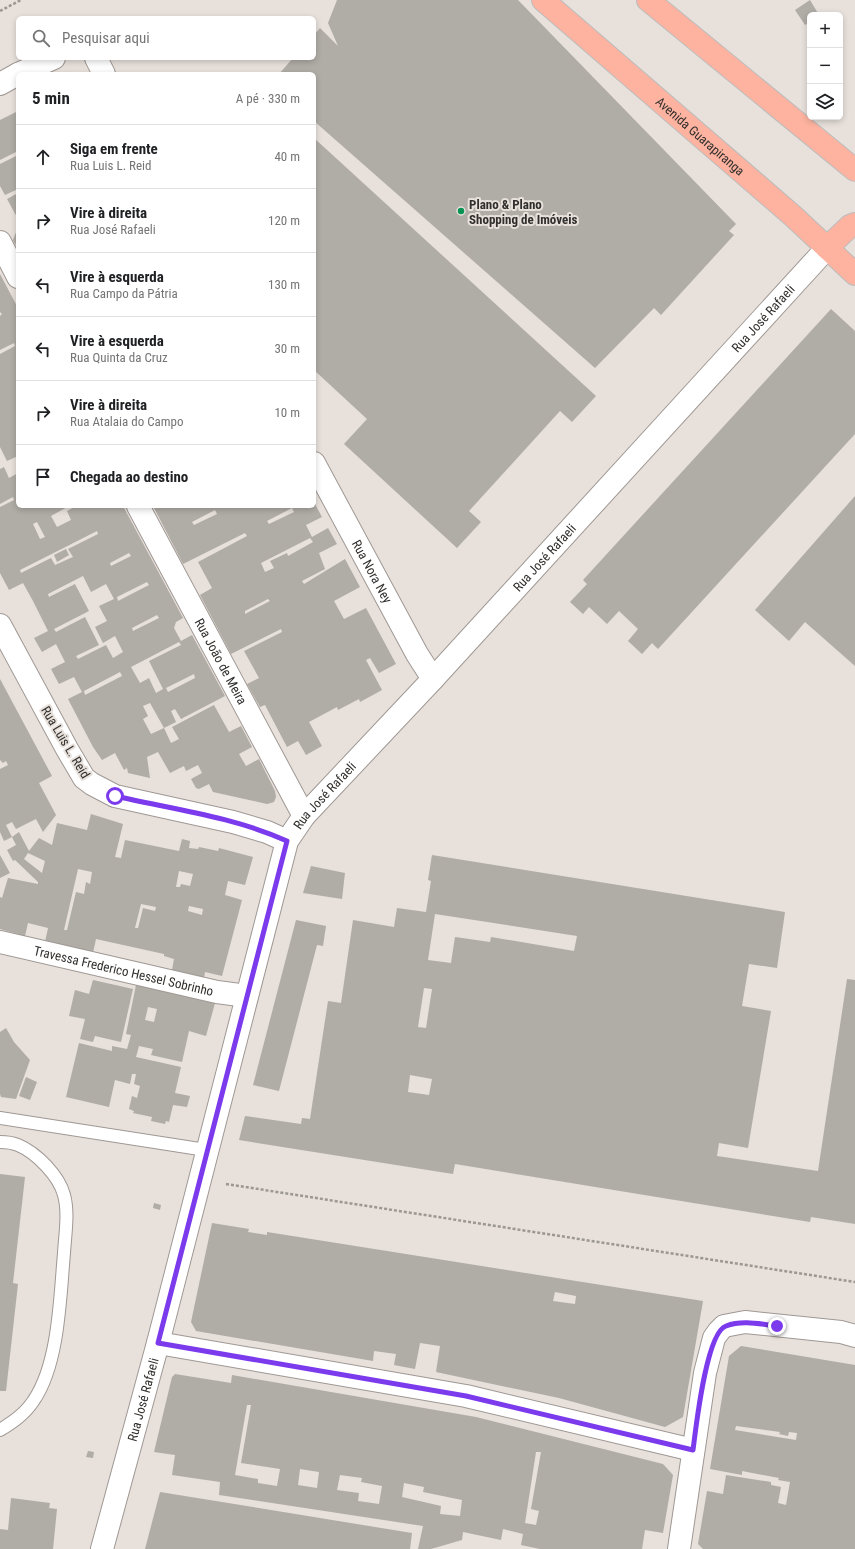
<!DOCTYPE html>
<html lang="pt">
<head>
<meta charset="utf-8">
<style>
	body { margin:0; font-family:"Roboto Condensed",sans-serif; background:#f6f6f6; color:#202124 }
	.controls { position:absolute; right:12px; top:12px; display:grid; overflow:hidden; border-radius:6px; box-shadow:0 2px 6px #0003 }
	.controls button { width:36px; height:36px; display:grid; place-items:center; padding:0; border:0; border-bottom:1px solid #e0e0e0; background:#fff; color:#202124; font:20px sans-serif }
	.stop { position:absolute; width:12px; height:12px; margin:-9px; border:3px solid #7c3aed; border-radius:50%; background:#fff }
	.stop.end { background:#7c3aed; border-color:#fff; box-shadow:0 1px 4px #0008 }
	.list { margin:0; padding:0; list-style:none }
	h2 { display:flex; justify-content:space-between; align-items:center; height:52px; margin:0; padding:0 16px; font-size:17px }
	h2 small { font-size:13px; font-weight:400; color:#757577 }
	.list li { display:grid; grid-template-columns:26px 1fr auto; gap:12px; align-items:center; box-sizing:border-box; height:64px; padding:0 16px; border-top:1px solid #e0e0e0 }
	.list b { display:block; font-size:15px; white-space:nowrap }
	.list p { margin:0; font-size:13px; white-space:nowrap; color:#757577 }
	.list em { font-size:13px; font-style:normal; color:#757577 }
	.icon { flex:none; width:22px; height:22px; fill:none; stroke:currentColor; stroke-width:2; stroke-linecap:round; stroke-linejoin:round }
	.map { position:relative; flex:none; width:855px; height:1549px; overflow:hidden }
	.search { position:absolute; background:#fff; box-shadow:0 2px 6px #0003; left:16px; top:16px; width:300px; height:44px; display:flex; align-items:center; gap:10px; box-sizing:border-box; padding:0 14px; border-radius:6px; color:#757577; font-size:15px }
	.panel { position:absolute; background:#fff; box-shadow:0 2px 6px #0003; left:16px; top:72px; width:300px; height:436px; border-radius:6px }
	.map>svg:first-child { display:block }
</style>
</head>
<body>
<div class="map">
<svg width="855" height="1549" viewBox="0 0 855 1549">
	<rect width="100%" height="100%" fill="#e7e0db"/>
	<!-- building -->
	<g fill="#b0aca6" fill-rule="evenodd">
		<polygon points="337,0 518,0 736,224 729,231 734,235 661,315 654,308 595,368 314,121 314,74 279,74 293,58 314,58 314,35 320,28 338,46 328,23"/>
		<polygon points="810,0 819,15 810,15 810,22 805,25 795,10"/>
		<polygon points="18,111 18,151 0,160 0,120"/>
		<polygon points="314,138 596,396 572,422 560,411 469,511 481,522 457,548 344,444 367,419 314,370"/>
		<polygon points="18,155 18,189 5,195 0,186 0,164"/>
		<polygon points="18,193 18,219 7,199"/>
		<polygon points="18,227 18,249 13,240"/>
		<polygon points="0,274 18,308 18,456 7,461 0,447 0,354 15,346 14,343 0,350 0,316 2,314 0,312"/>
		<polygon points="831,309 855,331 855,434 658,649 652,643 642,654 628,641 638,629 619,611 607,624 589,607 583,614 570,602 587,584 583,580"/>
		<path d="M4,467L9,478L18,473V506H69L51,516L57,527L71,520L67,511L76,506H123L183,618L176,622L174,628L181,641L192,635L225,696L181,719L175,709L171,711L176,722L164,728L171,743L179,739L172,727L214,705L229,732L241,726L252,747L239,754L246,766L259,759L275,791L276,797L274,802L267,804L213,792L209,784L199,789L196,788L191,779L202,773L198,765L186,771L184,766L170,773L158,752L147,757L150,778L128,773L127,768L124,770L115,753L102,760L93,747L68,699L82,692L74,677L59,684L51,669L65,662L56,644L42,652L34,638L48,631L33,601L23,583L9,590L0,573V507L14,500L13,497L0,504V469ZM37,522L45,537L40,539L33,524ZM97,531L98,534L68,549L73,557L55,565L51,558L21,573L20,570ZM129,553L131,556L111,566L110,563ZM83,576L91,592L106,584L114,599L99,606L107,621L95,627L103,643L115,636L123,652L113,658L106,645L78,659L76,656L99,645L85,617L56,632L54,629L89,611L75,584L49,597L48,594ZM147,582L149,585L118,601L117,597ZM157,615L159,618L133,631L132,628ZM179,642L181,645L149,661L163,689L156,693L149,678L140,683L131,667ZM120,672L122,676L85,695L84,691ZM194,674L195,678L168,692L166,688ZM150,703L164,728L151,734L143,719L148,716L143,706Z"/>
		<polygon points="855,496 855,666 805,622 789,641 755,610"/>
		<path d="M314,502L322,517L306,525L312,537L328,528L337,544L319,553L325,569L302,581L304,584L345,559L360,587L334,601L344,619L366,608L396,664L379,673L370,658L366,660L382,690L360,702L359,699L338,710L337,707L309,722L322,746L306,755L298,741L287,747L265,705L260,707L247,684L259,678L244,651L282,632L281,629L231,654L200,595L212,588L198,562L247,536L245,533L183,564L153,506H314ZM292,508L294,512L269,524L267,521ZM215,510L217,514L194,525L192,522ZM310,538L313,542L288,556L287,553L270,561L274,568L265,572L261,563ZM268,599L270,601L245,614V611Z"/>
		<polygon points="66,549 69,555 57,562 54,555"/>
		<path d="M0,679L52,776L39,783L56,815L43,832L36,819L16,829L12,822L6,825L12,837L19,832L29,851L39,838L52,845L57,823L87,830L91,814L123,824L115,857L121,858L125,840L179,851L182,839L190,841L189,848L198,849L199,847L218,851L219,848L253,857L245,885L228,881L225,895L242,900L222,976L205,972L204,978L172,970L174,959L164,956V954L96,939L93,953L45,942L48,928L28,923L25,936L0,929V897L2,898L8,878L38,884V882L15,860L13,861L7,850L16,845L12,837L4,841L0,832V769L8,765L6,761L3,763L0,760ZM28,853L45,861L42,873L24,859ZM78,869L92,872L90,884L86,882L84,894L76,892L67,930H64ZM179,871L193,874L190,886L181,884L180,887H176ZM141,904L156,907L155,911L143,908L138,928H135ZM189,906L203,909L202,915L188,911Z"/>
		<polygon points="0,855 10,873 0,878"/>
		<path d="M432,855L785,912L777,968L749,964L742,1006L771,1011L748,1148L719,1143L717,1156L818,1171L847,979L855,980V1224L811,1217L810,1222L455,1164L453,1174L239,1140L245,1116L301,1124L302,1118L310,1119L328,1001L341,1003L353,920L394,927L397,908L426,912L431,881L428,880ZM435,914L577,936L574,951L491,937L490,942L455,937L451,963L428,960ZM424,988L432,989L426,1028L418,1027ZM410,1075L432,1079L429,1095L408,1092Z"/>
		<polygon points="311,866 345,873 342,899 303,893"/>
		<polygon points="296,920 326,926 323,946 317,945 279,1091 253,1085"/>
		<polygon points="93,980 133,989 121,1042 95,1036 93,1042 80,1039 85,1019 69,1016 75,990 89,994"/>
		<path d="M136,985L215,1003L206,1036L189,1031L182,1062L151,1055L153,1049L139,1046L136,1057L181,1067L175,1093L190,1096L187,1107L173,1105L169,1122L166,1121L165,1124L151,1121L152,1117L133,1113L134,1111L129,1109L132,1096L137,1098L140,1086L134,1084L136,1074H132L130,1084L115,1080L109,1107L66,1097L79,1043L112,1051V1046L127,1049L131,1035L126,1034ZM148,1007L157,1009L154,1022L145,1020Z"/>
		<polygon points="6,1028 14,1042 30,1060 16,1099 1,1097 0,1094 0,1032"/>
		<polygon points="26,1077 37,1082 30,1100 19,1096"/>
		<polygon points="0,1174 25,1177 13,1283 18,1284 6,1391 0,1391"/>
		<polygon points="154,1203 161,1205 160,1210 153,1208"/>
		<path d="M212,1223L249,1229L248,1232L267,1235V1232L703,1301L683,1417L665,1427L559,1398L436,1372L440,1346L420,1343L415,1369L394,1365L396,1354L374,1351L373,1361L196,1331L191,1322ZM555,1292L576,1296L575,1304L553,1301Z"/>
		<path d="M741,1346L855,1365V1549H703L698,1544L707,1491L723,1494L726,1475L771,1482V1485L781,1487L778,1503L786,1505L790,1482L778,1480L779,1478L742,1471V1475L710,1469L729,1356ZM736,1426L780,1432L779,1434L788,1436L789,1432L797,1433L796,1440L735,1430Z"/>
		<path d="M175,1374L231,1383L232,1375L476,1417L663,1464L673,1475L663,1533L645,1530L642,1549H540L521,1545L523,1534L503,1529L501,1540L463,1532L462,1540L431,1549H418L423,1526L219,1495L220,1482L172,1475L175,1455L154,1452L172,1377ZM247,1405H251L241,1463L280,1469L277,1486L258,1483V1479L235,1475ZM536,1452H541L531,1509L539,1511L536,1525L525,1523ZM300,1469L319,1472L317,1488L298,1485ZM340,1475L362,1478L361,1482L382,1486L379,1504L358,1501L359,1493L337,1490ZM404,1483L424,1487L423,1492L462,1500L460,1516L440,1514L441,1506L402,1497Z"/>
		<polygon points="88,1451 94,1452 93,1458 86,1457"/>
		<polygon points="160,1492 412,1533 410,1549 145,1549"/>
		<polygon points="11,1498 50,1503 49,1508 57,1509 53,1549 0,1549 0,1529 8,1530"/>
	</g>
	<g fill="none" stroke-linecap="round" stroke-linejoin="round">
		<defs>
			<g id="service">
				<polyline points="0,1118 206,1150"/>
				<path d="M0,1142C6,1142 13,1143 18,1145C37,1153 59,1176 64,1195C69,1213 65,1235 64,1253C60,1297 59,1363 34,1400C25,1414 13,1422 0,1430"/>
			</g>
			<g id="minor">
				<polyline points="96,58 104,74"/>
				<polyline points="18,74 54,58"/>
				<polyline points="0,84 18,74"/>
				<polyline points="0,242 18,277"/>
				<path id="s1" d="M314,463L417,654L433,679"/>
				<path id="s2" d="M138,506L304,816"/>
				<polyline points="0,625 67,749 84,778 92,784 115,796 233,822 267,832 287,841"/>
				<path id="s3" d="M0,942L217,992L247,996"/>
				<polyline points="158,1343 466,1396 693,1450"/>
				<path id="s4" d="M102,1549L158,1343L287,841L304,816L433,679L827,248"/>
				<polyline points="679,1549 705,1373 714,1338 719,1331 724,1326 745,1322 841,1332 855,1336"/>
			</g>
			<g id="primary">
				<path id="s5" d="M543,0L793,216L855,274"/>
				<polyline points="648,0 855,170"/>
				<polyline points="827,248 850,226 855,224"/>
			</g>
		</defs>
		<!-- service casing -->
		<use href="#service" stroke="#9f9894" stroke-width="14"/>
		<!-- minor casing -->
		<use href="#minor" stroke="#9f9894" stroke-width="24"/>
		<!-- primary casing -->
		<use href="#primary" stroke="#bdbcbc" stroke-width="24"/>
		<!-- path -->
		<g stroke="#9c9793" stroke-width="2.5" stroke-dasharray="3 2" stroke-linecap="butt">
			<polyline points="0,11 21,0"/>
			<polyline points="226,1184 855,1282"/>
		</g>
		<!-- service -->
		<use href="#service" stroke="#fff" stroke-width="12"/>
		<!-- minor -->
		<use href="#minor" stroke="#fff" stroke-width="22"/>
		<!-- primary -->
		<use href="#primary" stroke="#fdb3a0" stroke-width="22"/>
	</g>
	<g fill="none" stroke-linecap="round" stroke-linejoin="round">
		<!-- route -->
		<path stroke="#7c3aed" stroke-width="5" d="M115,796C172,809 234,817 287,841L158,1343L466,1396L693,1450C696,1428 706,1333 726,1326C742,1320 760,1324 777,1326"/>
	</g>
	<!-- markers -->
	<circle fill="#079353" stroke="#e7e0db" stroke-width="1.5" cx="461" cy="211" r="4"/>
	<g text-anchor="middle" stroke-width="4" stroke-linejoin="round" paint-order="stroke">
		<!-- street labels -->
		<g font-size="13" fill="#312f2d" stroke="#e7e0db">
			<text dy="5" stroke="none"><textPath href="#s5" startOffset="208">Avenida Guarapiranga</textPath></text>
			<text dy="5" stroke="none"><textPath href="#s4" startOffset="1439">Rua José Rafaeli</textPath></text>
			<text dy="5" stroke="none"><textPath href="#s4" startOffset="1115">Rua José Rafaeli</textPath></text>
			<text dy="5" stroke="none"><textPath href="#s1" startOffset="123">Rua Nora Ney</textPath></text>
			<text dy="5" stroke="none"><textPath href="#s2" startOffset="176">Rua João de Meira</textPath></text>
			<text transform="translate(66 742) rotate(59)" y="5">Rua Luis L. Reid</text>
			<text dy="5" stroke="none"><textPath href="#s4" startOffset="791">Rua José Rafaeli</textPath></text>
			<text dy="5" stroke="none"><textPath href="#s3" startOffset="127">Travessa Frederico Hessel Sobrinho</textPath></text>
			<text dy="5" stroke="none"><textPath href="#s4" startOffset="155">Rua José Rafaeli</textPath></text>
		</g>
		<!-- poi labels -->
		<g font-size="13" font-weight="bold" fill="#312f2d" stroke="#e7e0db" text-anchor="start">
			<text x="469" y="209">Plano &amp; Plano<tspan x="469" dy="15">Shopping de Imóveis</tspan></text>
		</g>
	</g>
</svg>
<div class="controls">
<button>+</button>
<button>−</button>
<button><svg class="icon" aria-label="layers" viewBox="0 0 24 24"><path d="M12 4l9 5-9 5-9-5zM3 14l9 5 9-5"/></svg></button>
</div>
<div class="stop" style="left:115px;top:796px"></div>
<div class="stop end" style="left:777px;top:1326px"></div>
<div class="search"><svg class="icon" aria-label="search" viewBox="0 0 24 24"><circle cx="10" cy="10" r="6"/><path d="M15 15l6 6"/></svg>Pesquisar aqui</div>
<section class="panel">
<h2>5 min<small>A pé · 330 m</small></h2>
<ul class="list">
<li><svg class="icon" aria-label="ahead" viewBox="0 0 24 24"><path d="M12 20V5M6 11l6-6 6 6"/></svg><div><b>Siga em frente</b><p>Rua Luis L. Reid</p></div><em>40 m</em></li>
<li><svg class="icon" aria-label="right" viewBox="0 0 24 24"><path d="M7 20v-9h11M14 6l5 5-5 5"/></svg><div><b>Vire à direita</b><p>Rua José Rafaeli</p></div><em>120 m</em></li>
<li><svg class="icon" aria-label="left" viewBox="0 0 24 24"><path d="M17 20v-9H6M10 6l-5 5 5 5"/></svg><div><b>Vire à esquerda</b><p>Rua Campo da Pátria</p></div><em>130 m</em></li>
<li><svg class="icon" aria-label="left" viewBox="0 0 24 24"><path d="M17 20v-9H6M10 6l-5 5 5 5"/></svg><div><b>Vire à esquerda</b><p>Rua Quinta da Cruz</p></div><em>30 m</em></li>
<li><svg class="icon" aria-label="right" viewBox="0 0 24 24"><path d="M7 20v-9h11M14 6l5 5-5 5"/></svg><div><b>Vire à direita</b><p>Rua Atalaia do Campo</p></div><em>10 m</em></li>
<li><svg class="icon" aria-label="arrive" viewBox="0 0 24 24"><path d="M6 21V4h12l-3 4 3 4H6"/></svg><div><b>Chegada ao destino</b></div></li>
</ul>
</section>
</div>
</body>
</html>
